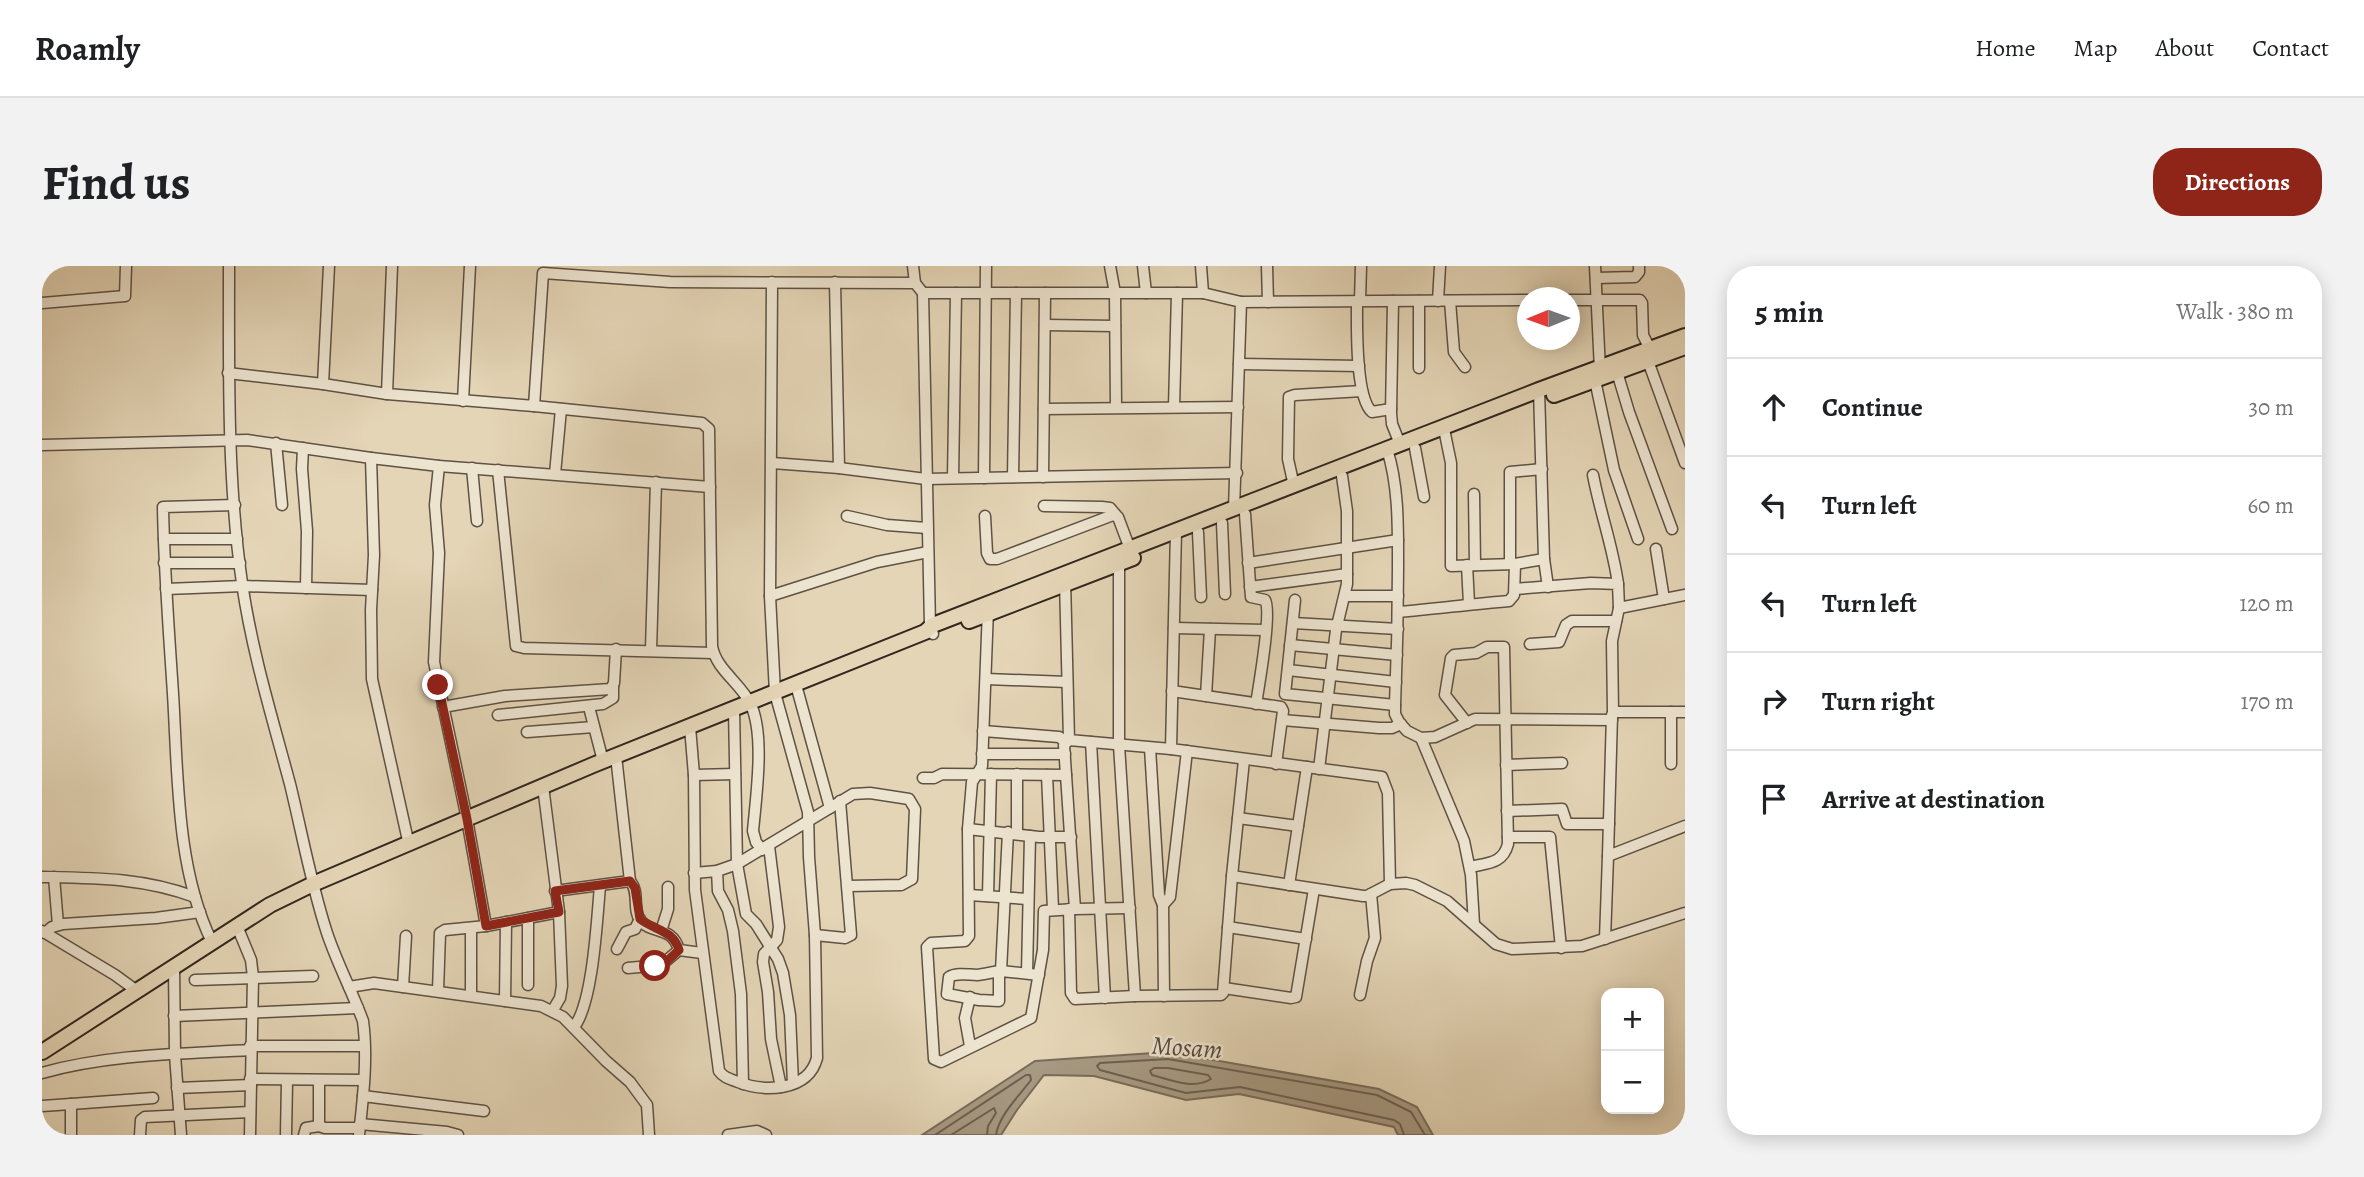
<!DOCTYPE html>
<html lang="en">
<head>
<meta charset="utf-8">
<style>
	body { margin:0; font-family:Alegreya,serif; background:#f2f2f2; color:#202124 }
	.controls { position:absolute; right:21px; bottom:21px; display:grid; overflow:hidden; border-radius:14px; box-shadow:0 4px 18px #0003 }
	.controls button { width:63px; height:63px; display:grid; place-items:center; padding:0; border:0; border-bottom:2px solid #e0e0e0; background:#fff; color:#202124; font:35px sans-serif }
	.compass { position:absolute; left:1475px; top:21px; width:63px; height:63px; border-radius:50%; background:#fff; box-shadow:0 4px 18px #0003; rotate:269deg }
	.stop { position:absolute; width:21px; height:21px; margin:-16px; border:5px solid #8f2418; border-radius:50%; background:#fff }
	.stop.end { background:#8f2418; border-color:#fff; box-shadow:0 2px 7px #0008 }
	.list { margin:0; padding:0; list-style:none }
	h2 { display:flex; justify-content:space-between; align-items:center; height:91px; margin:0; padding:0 28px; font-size:30px }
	h2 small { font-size:23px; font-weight:400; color:#757577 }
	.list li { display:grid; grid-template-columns:46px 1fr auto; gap:21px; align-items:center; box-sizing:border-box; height:98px; padding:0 28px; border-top:2px solid #e0e0e0 }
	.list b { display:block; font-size:26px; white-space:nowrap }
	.list em { font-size:23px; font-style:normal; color:#757577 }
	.icon { flex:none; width:38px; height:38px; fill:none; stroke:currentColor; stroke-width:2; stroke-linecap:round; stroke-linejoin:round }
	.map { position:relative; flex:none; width:1643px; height:869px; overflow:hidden; border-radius:28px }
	header { display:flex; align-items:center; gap:42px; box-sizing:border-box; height:98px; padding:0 35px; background:#fff; border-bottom:2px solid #e0e0e0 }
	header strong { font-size:33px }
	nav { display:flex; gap:38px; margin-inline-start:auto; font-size:24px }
	.intro { display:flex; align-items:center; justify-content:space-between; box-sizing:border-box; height:168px; padding:0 42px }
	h1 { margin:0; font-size:49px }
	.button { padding:18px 32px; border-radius:28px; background:#8f2418; color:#fff; font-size:24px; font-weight:700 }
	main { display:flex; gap:42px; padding:0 42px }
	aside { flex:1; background:#fff; border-radius:28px; box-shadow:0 4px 18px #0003 }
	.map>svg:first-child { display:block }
</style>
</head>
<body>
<header>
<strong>Roamly</strong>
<nav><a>Home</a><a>Map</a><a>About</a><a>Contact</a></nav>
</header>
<div class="intro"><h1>Find us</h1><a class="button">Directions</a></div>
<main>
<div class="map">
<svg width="1643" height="869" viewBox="0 0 1643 869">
	<rect width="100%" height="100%" fill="#e4d5b6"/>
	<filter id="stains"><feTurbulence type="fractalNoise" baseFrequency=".00286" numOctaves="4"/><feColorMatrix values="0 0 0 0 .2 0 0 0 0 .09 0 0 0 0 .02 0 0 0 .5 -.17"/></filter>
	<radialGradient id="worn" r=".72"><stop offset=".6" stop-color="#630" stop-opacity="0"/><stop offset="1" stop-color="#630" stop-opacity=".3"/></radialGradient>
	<!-- water -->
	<polygon fill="#a79a83" stroke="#786c5b" stroke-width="2" points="1126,786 1337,823 1375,841 1391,869 1356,869 1352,861 1197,828 1144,834 1052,810 1002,809 975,844 959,869 880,869 993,795"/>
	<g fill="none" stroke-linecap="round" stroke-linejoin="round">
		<!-- shore -->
		<g stroke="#6c6051" stroke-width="2">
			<path d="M1112,802H1126L1166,809L1169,813C1152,824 1129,814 1110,809L1108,805Z"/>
			<path d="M893,869L984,809H988L989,814C977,830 957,849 954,869"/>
			<polyline points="909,869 952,842 954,847 946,860 945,869"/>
			<polyline points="1362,869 1358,858 1352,854 1198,821 1144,827 1058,804 1055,800 1058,797 1126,793 1335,829 1369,846 1383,869"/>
		</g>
		<defs>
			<g id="minor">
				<path d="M187,0C187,105 185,213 200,317C210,386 230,451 248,518C260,567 269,618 285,667C295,697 310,725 321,755C326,792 321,832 317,869"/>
				<polyline points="871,0 873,17"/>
				<polyline points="1068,0 1073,27 1074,141"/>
				<polyline points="1101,0 1104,27"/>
				<polyline points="1159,0 1161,27"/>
				<polyline points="1225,0 1226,36"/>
				<polyline points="1553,0 1558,104"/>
				<polyline points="1554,12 1593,11 1597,6 1597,0"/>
				<polyline points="793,16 797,202"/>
				<polyline points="1528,34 1598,34 1600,37 1601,69 1608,83"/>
				<path d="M1315,35C1315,59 1313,131 1330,146L1349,143"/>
				<polyline points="1318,35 1319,0"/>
				<polyline points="1351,35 1349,147 1350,158 1358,178"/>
				<polyline points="1377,35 1377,102"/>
				<polyline points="1396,35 1398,0"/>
				<polyline points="1408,35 1412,86 1423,101"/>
				<polyline points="1199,36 1486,34"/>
				<polyline points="0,37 83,30 84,0"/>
				<polyline points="1003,59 1073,60"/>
				<polyline points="1606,95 1643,197"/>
				<polyline points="1197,98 1317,100"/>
				<polyline points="1575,106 1587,146 1630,263"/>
				<polyline points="186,107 281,118 345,128 492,140 501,7 628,16 873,17 881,27"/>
				<polyline points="1553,114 1572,204 1596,273"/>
				<polyline points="281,118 287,0"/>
				<polyline points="345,128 350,0"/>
				<polyline points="421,135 428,0"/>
				<path d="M492,140L660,157L667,163L670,380C674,404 700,418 709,439C723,470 714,531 711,565L714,576L720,584"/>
				<polyline points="1132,141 1135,27"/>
				<polyline points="1002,143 1196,141"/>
				<polyline points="1402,163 1409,197 1409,300 1473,298 1502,293 1497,124"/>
				<polyline points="234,177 240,239"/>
				<polyline points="0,179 205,174 329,192"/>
				<polyline points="261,182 260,203 265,265 264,322"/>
				<polyline points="1373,182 1382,231"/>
				<path d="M1345,183C1357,221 1356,262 1356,302C1356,348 1355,393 1353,439V448L1357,456L1365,465L1379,472L1393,471L1433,453L1570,454"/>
				<polyline points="730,197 797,202 884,213 1195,207"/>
				<polyline points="397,200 393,239 397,287 392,396 425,553 444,660 517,646 520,720 518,732 511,744"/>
				<polyline points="430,202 435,255"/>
				<polyline points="456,204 474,380 482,382 671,387"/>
				<polyline points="513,208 519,143"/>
				<path d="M1551,209C1558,246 1571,281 1576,318"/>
				<polyline points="971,211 974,27"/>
				<polyline points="1001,211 1003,27"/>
				<polyline points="911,212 914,27"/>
				<polyline points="942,212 944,0"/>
				<polyline points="1252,220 1246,193 1247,131 1253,129 1320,125"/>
				<polyline points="1432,228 1433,299"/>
				<polyline points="1002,240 1060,241 1068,242 1074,249"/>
				<path d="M1203,248L1209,331L1223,334C1230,345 1217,419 1214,438"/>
				<polyline points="805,250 845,259 885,262"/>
				<polyline points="943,250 945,287 948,293 955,293 1071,249 1076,251 1088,283"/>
				<polyline points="1180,257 1183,328"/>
				<polyline points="1134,265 1129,483 1340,511 1346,527 1348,618"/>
				<polyline points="1156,266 1159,331"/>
				<polyline points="122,273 195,273"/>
				<polyline points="1614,283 1622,333"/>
				<polyline points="1502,293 1506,321"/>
				<polyline points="122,297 198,297"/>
				<polyline points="1077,297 1077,479 1093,730"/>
				<polyline points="1206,297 1356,274"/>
				<polyline points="1468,297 1468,206 1500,203"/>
				<polyline points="1425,299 1427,338"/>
				<polyline points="1023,314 1027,474 1129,483"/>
				<polyline points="1208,321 1305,308"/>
				<polyline points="124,323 201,320 330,324"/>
				<polyline points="1473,323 1549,317 1576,318 1577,342"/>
				<polyline points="1643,329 1577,342 1570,375 1571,446 1643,446"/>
				<polyline points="728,330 835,296 886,286"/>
				<polyline points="1304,330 1356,330"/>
				<polyline points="1253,334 1243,428 1353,439"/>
				<polyline points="946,343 940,500 930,516 926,563 927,670 923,675 889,677 885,681 892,793 899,796 989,752 1001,684 1002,645 1033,643"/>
				<path d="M1356,346C1393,343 1429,338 1467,335L1472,329L1473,298"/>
				<polyline points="1251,357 1356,363"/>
				<polyline points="1132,362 1223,364"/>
				<polyline points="891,368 888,360 881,27 1161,27 1199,36 1192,243"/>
				<polyline points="1488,378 1517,376 1524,359 1530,355 1574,355"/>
				<polyline points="1248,379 1355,389"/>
				<polyline points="609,384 614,216"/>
				<polyline points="1246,404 1354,416"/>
				<polyline points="944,413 1025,416"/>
				<polyline points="754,419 788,542"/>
				<polyline points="1130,425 1239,441 1241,445 1234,498"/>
				<polyline points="1164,430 1168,363"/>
				<polyline points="401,441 463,430 569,423 572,417 574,383"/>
				<polyline points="547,441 561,495"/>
				<polyline points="692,443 695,598 704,648 714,658 736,693 741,707 748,749 751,817"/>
				<polyline points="456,449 561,438 571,432 571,421"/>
				<polyline points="1570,449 1566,590 1643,560"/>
				<polyline points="1240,454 1337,462 1350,462 1359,458"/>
				<path d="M1425,457L1403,429L1409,392L1412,389L1434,387L1445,381H1462L1466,578C1461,598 1445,597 1428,601"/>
				<path d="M648,461L652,509L653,624L677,805C682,812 688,813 696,816C722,826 766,826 775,792L773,669L767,591L766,546L733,427L728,330L730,16"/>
				<polyline points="941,465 1017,471 1023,475"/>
				<polyline points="485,466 552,461"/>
				<polyline points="1379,472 1422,575 1429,609 1432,658"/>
				<polyline points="1027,474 1022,479 1033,643 1088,642"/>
				<polyline points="1049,476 1063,732"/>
				<polyline points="1108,482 1117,629 1121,639 1122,730"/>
				<polyline points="940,488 1023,488"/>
				<polyline points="1629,498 1629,446"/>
				<polyline points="1464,499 1520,497"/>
				<polyline points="1277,503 1294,364 1305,318 1305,245 1300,210"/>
				<polyline points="652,509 693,508"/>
				<polyline points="1005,509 1011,643"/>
				<polyline points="881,512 892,512 900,508 1024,509"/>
				<polyline points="501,520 517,646"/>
				<polyline points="1465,545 1520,543 1525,558 1567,558"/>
				<polyline points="1196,552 1256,560"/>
				<polyline points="926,563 997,571 1029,571"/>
				<polyline points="975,567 975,508"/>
				<polyline points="1466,571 1508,571 1519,682"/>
				<polyline points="367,579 330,413 329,344 332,289 329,192 397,200 668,221"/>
				<polyline points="727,580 737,661 735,674 722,688 721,696 726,726 729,773 739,821"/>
				<polyline points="675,605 676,625 686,644 691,665 699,728 701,818"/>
				<polyline points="652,607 675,605 695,598 811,528 828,527 867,533 873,543 870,613 859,619 806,620"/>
				<polyline points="1190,610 1321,630 1325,630 1348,618 1364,617 1373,619 1405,635 1454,678 1470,683 1540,680 1643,647"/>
				<path d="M0,611C55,612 101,612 153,631"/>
				<polyline points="12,611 16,659"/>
				<path d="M588,615C598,626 590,643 598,654C609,669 630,659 637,684L660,687"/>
				<polyline points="1247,619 1265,501"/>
				<polyline points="513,625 588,615 574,490"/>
				<polyline points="927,629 986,633"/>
				<polyline points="946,630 949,508"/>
				<polyline points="1121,639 1128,631 1145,485"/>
				<polyline points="1027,643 1029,727 1033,733 1093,730 1179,729 1181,727 1190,610 1202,494"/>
				<polyline points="195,660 209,694 211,711 208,869"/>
				<polyline points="1186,661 1264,673"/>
				<polyline points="0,665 73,709 95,725"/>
				<polyline points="619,665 626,643 626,621"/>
				<polyline points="3,667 10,661 21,658 114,652 158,646"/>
				<polyline points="773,669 803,672 809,669 798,535"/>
				<polyline points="1563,673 1566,590"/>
				<path d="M170,676C134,603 136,508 131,428C127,366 122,303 121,241L193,239"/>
				<polyline points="575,683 584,666 593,663 598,653"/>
				<polyline points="132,701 133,789 139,869"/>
				<polyline points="586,702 619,699 637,684"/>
				<path d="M957,705V735L937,734L905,728L907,711C915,706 926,709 935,709C943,708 951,706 959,705L997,709"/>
				<polyline points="959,705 966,566"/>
				<polyline points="985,707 988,570"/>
				<polyline points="153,714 271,710"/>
				<polyline points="486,719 486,652"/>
				<polyline points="307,721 332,717 499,740 521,751 564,795 588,816 605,839 607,869"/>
				<polyline points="361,721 364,670"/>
				<polyline points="1182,722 1249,732 1254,731 1272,623"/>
				<polyline points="396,725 398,667 403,664 444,660"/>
				<polyline points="1318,729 1325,695 1333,672 1329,628"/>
				<polyline points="429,730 429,662"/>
				<polyline points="928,731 923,752 928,780"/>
				<polyline points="463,735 464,656"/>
				<polyline points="132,750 316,742"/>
				<path d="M532,761C551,737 555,653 558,620"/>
				<polyline points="208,780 322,780"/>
				<path d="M0,807C67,788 139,788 208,784"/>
				<polyline points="208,813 321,814"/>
				<polyline points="277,815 277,860 283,862 317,862"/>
				<polyline points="135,822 209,819"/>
				<polyline points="321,830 442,845"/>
				<polyline points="29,838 111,832"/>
				<polyline points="0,840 29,838 29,869"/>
				<polyline points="318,858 405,866 416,869"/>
				<polyline points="98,869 99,854 103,851 208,846"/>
				<polyline points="244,869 245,815"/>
				<polyline points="262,869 264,862 277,860"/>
				<polyline points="686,869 715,865 724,869"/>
			</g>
			<g id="highway">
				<polyline points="1512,129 1643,81"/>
				<polyline points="927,355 1091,292"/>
				<polyline points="0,786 228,639 271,618 551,499 883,366 891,359 1497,124 1643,70"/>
			</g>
		</defs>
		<!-- minor casing -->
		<use href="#minor" stroke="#5e5245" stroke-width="13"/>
		<!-- highway casing -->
		<use href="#highway" stroke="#32261f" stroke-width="18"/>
		<!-- minor -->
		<use href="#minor" stroke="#ede4d0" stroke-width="10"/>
		<!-- highway -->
		<use href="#highway" stroke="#e4d5b6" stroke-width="14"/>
	</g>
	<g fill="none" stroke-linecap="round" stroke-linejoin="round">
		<!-- route -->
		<path stroke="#8f2418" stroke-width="9" d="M396,419L425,553L444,660L517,646L513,625L588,615L593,622L598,653C614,665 631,664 637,684L625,695L613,700"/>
	</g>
	<g text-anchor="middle" stroke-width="5" stroke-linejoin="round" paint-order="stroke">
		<!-- water labels -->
		<g font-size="26" font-style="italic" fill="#55493d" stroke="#ede4d0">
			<text transform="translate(1145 781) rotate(4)" y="9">Mosam</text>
		</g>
	</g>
	<rect width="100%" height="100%" filter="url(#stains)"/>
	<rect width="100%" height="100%" fill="url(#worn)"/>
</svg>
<div class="controls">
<button>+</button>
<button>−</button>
</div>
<svg class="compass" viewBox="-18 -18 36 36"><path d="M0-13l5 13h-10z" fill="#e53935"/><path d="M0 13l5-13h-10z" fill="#757577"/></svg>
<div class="stop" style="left:613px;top:700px"></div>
<div class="stop end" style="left:396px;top:419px"></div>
</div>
<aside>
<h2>5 min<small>Walk · 380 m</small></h2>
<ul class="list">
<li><svg class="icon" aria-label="ahead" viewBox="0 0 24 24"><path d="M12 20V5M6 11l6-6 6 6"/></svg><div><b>Continue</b></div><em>30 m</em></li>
<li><svg class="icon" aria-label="left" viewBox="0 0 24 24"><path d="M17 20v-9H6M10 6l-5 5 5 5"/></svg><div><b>Turn left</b></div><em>60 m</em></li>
<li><svg class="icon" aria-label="left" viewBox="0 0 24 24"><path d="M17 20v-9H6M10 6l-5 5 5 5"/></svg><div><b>Turn left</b></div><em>120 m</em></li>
<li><svg class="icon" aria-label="right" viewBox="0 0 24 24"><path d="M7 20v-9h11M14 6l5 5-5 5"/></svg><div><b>Turn right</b></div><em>170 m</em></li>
<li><svg class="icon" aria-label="arrive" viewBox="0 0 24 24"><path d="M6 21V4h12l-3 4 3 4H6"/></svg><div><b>Arrive at destination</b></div></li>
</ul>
</aside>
</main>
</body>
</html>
